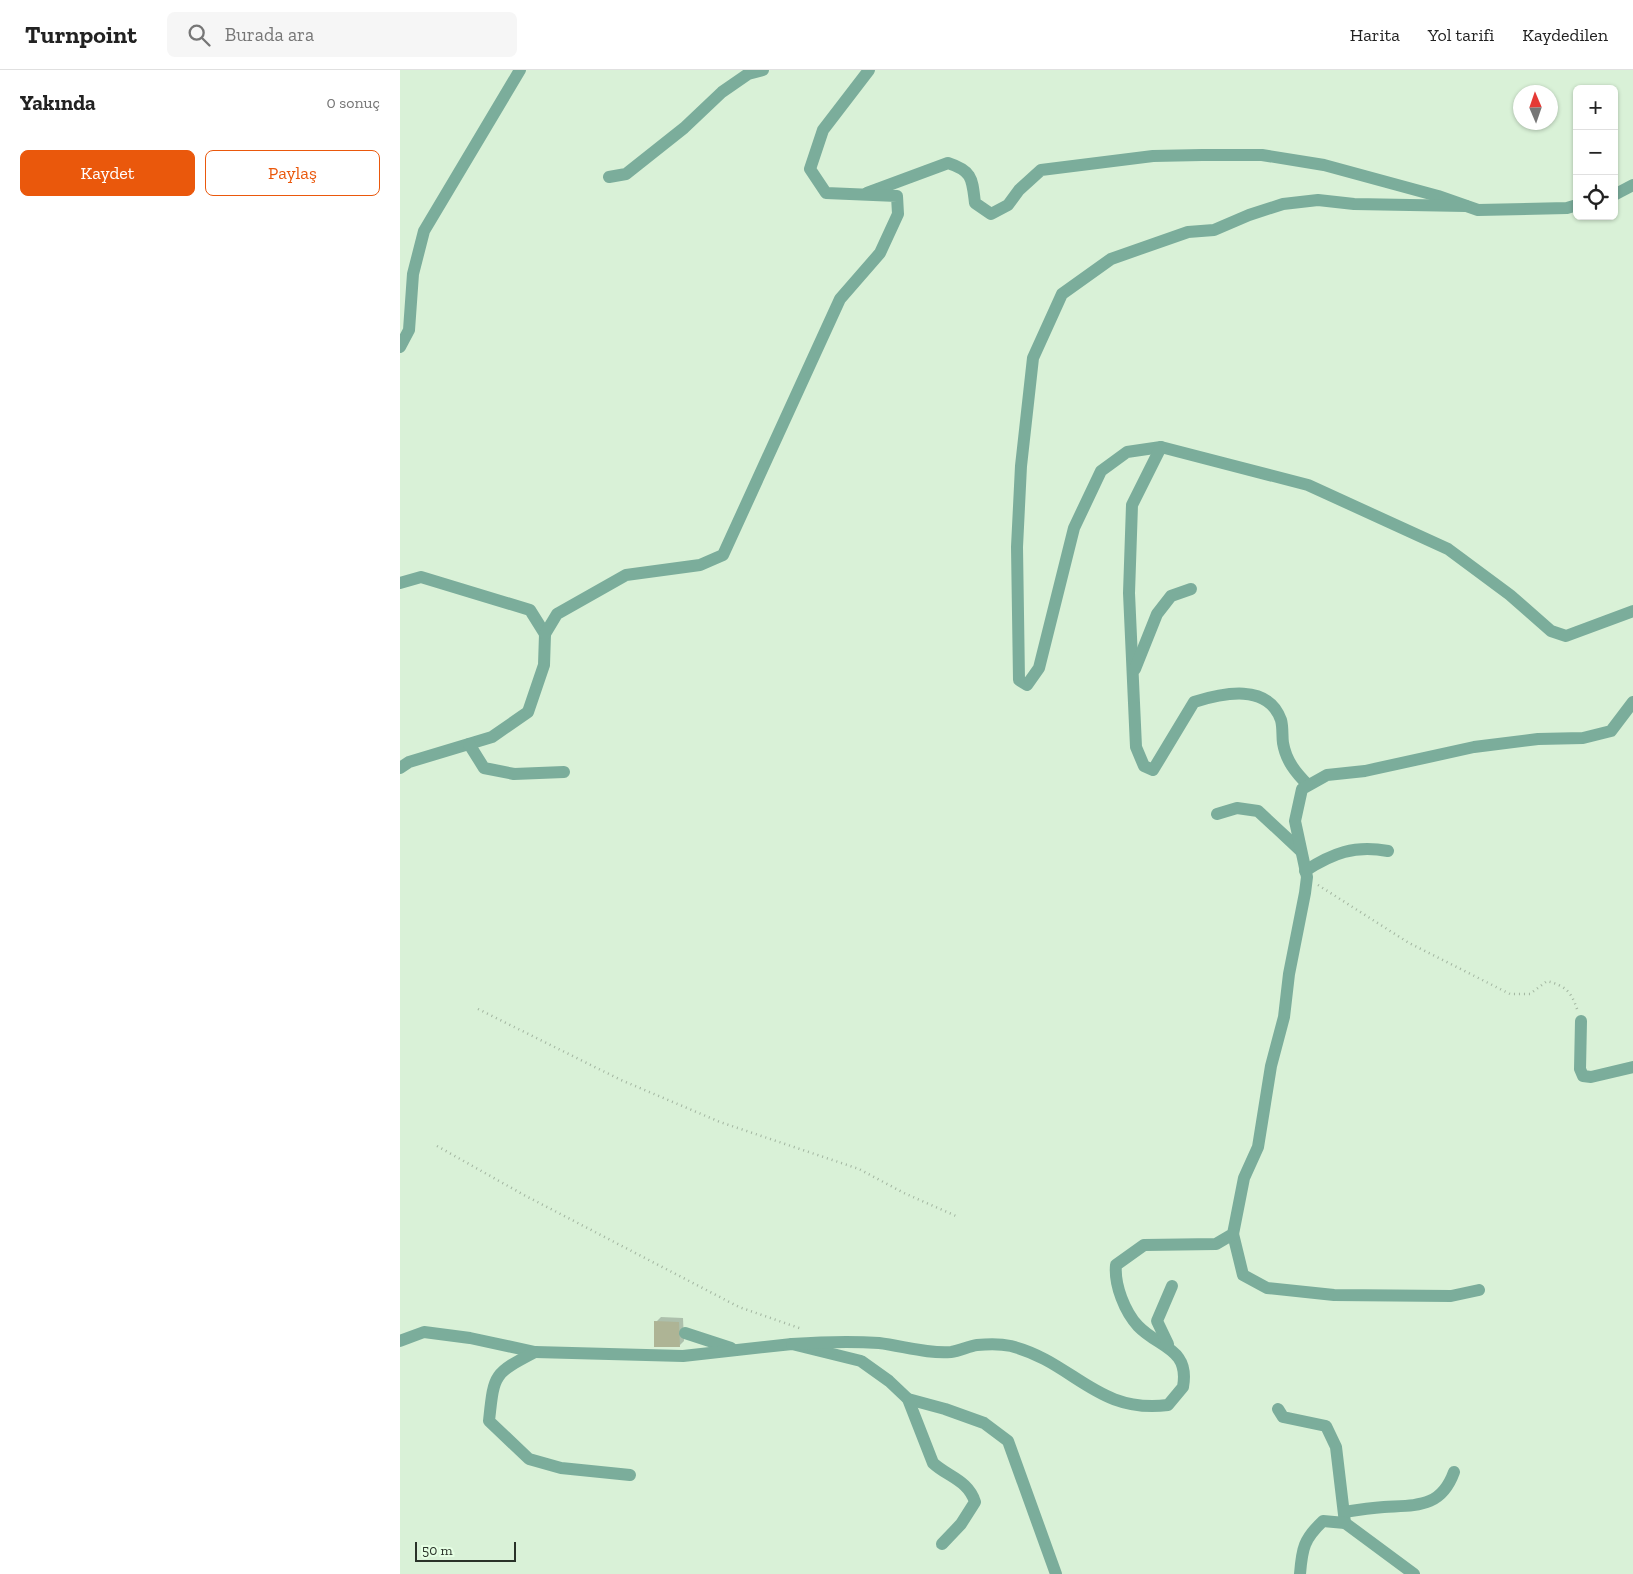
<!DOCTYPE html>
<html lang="tr">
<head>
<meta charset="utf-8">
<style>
	body { margin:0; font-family:"Zilla Slab",serif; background:#f6f6f6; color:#222 }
	.controls { position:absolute; right:15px; top:15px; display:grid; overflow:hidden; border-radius:8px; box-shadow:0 1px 4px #0004 }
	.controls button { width:45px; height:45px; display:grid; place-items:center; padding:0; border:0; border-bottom:1px solid #e0e0e0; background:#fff; color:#222; font:25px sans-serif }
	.compass { position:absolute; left:1113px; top:15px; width:45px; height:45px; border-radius:50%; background:#fff; box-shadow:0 1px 4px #0004; rotate:358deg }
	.scale { position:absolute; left:15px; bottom:12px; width:101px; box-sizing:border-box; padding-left:5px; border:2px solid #293228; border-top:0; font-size:14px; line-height:18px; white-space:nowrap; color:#293228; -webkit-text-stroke:4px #e6ffe4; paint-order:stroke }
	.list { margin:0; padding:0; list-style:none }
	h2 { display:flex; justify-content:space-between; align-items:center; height:65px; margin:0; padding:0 20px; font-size:21px }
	h2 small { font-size:16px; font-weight:400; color:#767676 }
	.actions { display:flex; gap:10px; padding:15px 20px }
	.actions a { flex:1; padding:11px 0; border:1px solid #ea580c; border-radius:8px; text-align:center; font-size:18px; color:#ea580c }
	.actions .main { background:#ea580c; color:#fff }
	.icon { flex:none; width:28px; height:28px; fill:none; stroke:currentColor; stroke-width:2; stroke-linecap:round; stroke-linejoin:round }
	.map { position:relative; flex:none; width:1233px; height:1504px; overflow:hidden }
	header { display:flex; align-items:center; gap:30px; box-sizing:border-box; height:70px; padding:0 25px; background:#fff; border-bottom:1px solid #e0e0e0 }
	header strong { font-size:24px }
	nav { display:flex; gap:28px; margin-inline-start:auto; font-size:18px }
	.search { width:350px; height:45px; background:#f6f6f6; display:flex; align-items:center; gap:12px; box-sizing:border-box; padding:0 18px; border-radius:8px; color:#767676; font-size:19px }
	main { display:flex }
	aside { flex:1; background:#fff }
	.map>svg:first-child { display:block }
</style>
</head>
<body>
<header>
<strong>Turnpoint</strong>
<div class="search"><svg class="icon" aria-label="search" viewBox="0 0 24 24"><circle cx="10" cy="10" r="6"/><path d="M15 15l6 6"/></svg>Burada ara</div>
<nav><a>Harita</a><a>Yol tarifi</a><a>Kaydedilen</a></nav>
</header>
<main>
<aside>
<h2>Yakında<small>0 sonuç</small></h2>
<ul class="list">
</ul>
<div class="actions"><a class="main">Kaydet</a><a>Paylaş</a></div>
</aside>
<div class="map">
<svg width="1233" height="1504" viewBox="0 0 1233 1504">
	<rect width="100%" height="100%" fill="#d9f1d7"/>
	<!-- shadow -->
	<polygon fill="#0003" points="261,1247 283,1248 284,1271 279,1276 256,1252"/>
	<!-- building -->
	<polygon fill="#aeb495" points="254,1251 279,1252 280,1277 254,1277"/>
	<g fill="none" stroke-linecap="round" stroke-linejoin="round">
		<!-- path -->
		<g stroke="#a2b5a0" stroke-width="2.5" stroke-dasharray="1 4" stroke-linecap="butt">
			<path d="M918,815L1009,873L1110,924H1130L1147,911C1165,916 1171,921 1177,939"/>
			<polyline points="78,939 221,1010 320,1052 459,1099 504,1123 556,1146"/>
			<polyline points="37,1076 124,1125 339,1237 402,1259"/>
		</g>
		<!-- street -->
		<g stroke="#7bad9b" stroke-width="12">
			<polyline points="209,107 226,104 284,58 322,22 348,4 363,0"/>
			<path d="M467,123L548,93C573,101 572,109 575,133L591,144L608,135L619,120L641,100L753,86L802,85H862L924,95L1038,126L1078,140L1167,138L1177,135"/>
			<polyline points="1214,125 1233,115"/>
			<polyline points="1066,136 954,134 918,130 883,134 849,145 814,160 788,162 711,189 662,224 633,288 621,396 617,477 619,610 627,615 639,598 674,458 701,401 727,382 761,377 908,415 1048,479 1110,525 1151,561 1166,566 1233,541"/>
			<polyline points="0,277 9,260 13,204 24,161 120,0"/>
			<path d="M761,377L732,435L729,523L736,677L744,696L753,700L794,632C823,623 868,613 881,650C883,657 882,666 883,673C886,691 896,703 908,715"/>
			<polyline points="0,513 21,507 130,540 145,564 144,595 128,642 92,667 9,692 0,698"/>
			<polyline points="145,564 157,544 226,505 300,495 323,485 440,229 480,183 498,144 497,126 426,123 410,99 423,60 469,0"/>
			<polyline points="735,599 757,544 771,526 791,519"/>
			<polyline points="69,674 84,698 114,704 164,702"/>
			<polyline points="817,744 837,738 858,741 901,781"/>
			<path d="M905,801C933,783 954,775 988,781"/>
			<polyline points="1181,951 1180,999 1183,1006 1191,1007 1233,997"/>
			<polyline points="833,1164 843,1205 867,1218 934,1225 1051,1226 1079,1220"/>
			<polyline points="285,1263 331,1278"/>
			<polyline points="0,1271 24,1262 70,1268 135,1282 283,1286 392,1274 461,1291 489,1311 508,1329 545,1339 584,1353 608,1371 656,1504"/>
			<path d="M392,1274C421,1272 450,1271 479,1273C503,1276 528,1284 551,1282C560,1281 569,1276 577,1275C587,1274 602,1274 611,1276C674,1292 696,1344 768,1335L783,1317C790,1278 759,1278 738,1256C725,1242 714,1215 716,1195L744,1175L816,1174L833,1164L844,1108L858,1077L871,996L884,947L889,904L905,823L907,807L895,751L902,719L927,705L965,701L1074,677L1138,669L1183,668L1211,661L1233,632"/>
			<polyline points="768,1274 757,1251 772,1216"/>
			<path d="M135,1282C93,1304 94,1304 89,1351L129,1389L161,1398L230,1405"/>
			<path d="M508,1329L533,1393C548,1407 568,1410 575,1432L561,1454L542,1474"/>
			<polyline points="878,1339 883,1347 926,1356 936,1377 945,1453"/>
			<path d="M944,1442C957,1440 971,1438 984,1437C1017,1435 1041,1438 1054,1402"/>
			<path d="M900,1504C902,1478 904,1469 923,1451L945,1453L1014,1504"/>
		</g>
	</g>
</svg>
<div class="controls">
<button>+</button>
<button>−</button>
<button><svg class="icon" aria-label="locate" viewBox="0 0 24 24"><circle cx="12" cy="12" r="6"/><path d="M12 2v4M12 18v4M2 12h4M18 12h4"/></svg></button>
</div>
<svg class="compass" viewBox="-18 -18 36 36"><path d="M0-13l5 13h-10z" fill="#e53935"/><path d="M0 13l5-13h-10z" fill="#767676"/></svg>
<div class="scale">50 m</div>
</div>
</main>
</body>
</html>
